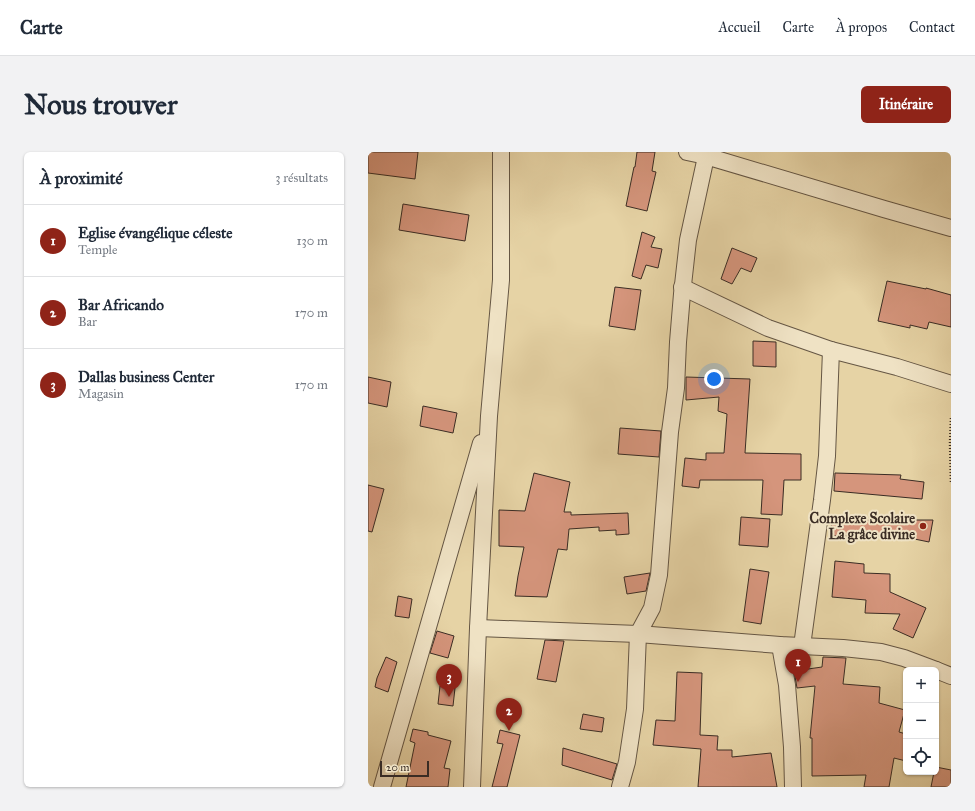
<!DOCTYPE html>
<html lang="fr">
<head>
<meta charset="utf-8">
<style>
	body { margin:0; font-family:"IM FELL Great Primer",serif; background:#f2f2f3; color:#1f2937 }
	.controls { position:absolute; right:12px; bottom:12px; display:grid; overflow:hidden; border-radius:6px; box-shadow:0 1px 3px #0004 }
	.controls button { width:36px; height:36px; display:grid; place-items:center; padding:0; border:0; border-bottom:1px solid #e0e1e3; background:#fff; color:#1f2937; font:20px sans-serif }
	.scale { position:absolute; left:12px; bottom:10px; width:49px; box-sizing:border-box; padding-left:4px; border:2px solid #3a2c24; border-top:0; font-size:11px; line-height:14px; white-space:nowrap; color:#3a2c24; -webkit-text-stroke:3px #efe2c4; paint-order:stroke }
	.you { position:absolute; left:346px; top:227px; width:14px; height:14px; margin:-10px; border:3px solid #fff; border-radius:50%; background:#1a73e8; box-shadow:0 0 0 6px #1a73e833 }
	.badge { display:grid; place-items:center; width:26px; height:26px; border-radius:50%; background:#8f2418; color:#fff; font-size:13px; font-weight:700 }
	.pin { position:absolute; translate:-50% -33px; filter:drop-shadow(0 1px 2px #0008) }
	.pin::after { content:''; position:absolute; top:21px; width:14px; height:12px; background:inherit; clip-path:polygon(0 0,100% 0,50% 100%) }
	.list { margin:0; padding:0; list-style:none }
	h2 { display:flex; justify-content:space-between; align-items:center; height:52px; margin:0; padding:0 16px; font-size:17px }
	h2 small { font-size:13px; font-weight:400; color:#747a83 }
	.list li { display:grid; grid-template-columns:26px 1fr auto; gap:12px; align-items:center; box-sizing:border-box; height:72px; padding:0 16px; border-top:1px solid #e0e1e3 }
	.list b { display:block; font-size:15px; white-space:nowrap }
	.list p { margin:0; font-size:13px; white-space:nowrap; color:#747a83 }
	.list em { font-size:13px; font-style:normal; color:#747a83 }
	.icon { flex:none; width:22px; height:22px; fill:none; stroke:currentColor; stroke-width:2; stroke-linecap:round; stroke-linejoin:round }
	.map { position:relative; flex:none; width:583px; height:635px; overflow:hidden; border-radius:6px }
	header { display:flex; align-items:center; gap:24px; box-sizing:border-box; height:56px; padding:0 20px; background:#fff; border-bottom:1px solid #e0e1e3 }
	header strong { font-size:19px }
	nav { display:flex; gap:22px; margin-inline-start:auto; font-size:14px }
	.intro { display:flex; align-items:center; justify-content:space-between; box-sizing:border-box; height:96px; padding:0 24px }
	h1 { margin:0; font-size:28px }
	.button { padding:10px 18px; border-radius:6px; background:#8f2418; color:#fff; font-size:14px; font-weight:700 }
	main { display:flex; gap:24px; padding:0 24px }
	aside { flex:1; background:#fff; border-radius:6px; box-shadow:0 1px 3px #0004 }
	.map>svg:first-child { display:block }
</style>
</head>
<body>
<header>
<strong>Carte</strong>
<nav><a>Accueil</a><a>Carte</a><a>À propos</a><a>Contact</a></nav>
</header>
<div class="intro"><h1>Nous trouver</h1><a class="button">Itinéraire</a></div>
<main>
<aside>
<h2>À proximité<small>3 résultats</small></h2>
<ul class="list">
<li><span class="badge">1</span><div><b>Eglise évangélique céleste</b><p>Temple</p></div><em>130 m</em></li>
<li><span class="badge">2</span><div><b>Bar Africando</b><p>Bar</p></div><em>170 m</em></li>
<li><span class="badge">3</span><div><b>Dallas business Center</b><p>Magasin</p></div><em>170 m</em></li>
</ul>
</aside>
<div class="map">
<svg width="583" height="635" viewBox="0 0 583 635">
	<rect width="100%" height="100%" fill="#e6d3a5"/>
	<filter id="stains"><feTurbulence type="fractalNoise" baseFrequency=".005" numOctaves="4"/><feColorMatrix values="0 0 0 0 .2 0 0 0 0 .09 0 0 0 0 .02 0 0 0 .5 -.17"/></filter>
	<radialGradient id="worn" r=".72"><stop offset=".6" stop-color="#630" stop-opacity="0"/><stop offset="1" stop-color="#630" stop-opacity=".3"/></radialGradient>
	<!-- building -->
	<g fill="#d5957c" stroke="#3a2c24">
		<polygon points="0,0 50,0 47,27 0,21"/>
		<polygon points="269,0 287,0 284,19 288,20 279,59 258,54 266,15 267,15"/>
		<polygon points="35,52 101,63 97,89 31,78"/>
		<polygon points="274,80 287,85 283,95 294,97 290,116 278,113 273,127 264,124"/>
		<polygon points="364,96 389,106 383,120 373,116 364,132 353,127"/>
		<polygon points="519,129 558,137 558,136 583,143 583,175 561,170 559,177 542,173 542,176 510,169"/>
		<polygon points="247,135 273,138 267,178 241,174"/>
		<polygon points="385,189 408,190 408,215 385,214"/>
		<polygon points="0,225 23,230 19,255 0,251"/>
		<polygon points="318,225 382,227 377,301 433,302 433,328 416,328 414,363 393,362 395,328 332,328 331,336 314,334 317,306 338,308 338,301 356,301 359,262 350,259 351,245 318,248"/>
		<polygon points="55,254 89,261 85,281 52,274"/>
		<polygon points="252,276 293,279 291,305 250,302"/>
		<polygon points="166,321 202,330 196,360 203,360 203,363 260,361 261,382 248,383 248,378 231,379 231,375 201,377 199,398 190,397 179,445 147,444 150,424 156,395 131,394 131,358 157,359"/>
		<polygon points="467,321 533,323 532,327 556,330 554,347 466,339"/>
		<polygon points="0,333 16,337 4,380 0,379"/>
		<polygon points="373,365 402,367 400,395 371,393"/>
		<polygon points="463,368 565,368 561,390 532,384 464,384"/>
		<polygon points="467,409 496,412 496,421 522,422 522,440 558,456 545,486 525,477 532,462 497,461 498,448 464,445"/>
		<polygon points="382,417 401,420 393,472 375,469"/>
		<polygon points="282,421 278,439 259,442 256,425"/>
		<polygon points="30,444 44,447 41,466 27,464"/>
		<polygon points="69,479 86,484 80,506 62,501"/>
		<polygon points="177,488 196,489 188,530 169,527"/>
		<polygon points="18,505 29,510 20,540 7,535 9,526"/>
		<polygon points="455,505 478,506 475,532 512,535 511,551 537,558 531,580 538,582 538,609 526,606 521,635 496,635 498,623 444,624 444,586 442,586 447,534 429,536 426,519 454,515"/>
		<polygon points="309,520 334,521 332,583 350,584 349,598 364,598 364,605 403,601 409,635 330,635 333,597 285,593 288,568 307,569"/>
		<polygon points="72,534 87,536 85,554 70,552"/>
		<polygon points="215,562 236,566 234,580 212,577"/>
		<polygon points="45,577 60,580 60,583 83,589 76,616 82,617 80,635 38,635 47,591 42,589"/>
		<polygon points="132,578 152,583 139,635 124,635 135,592 129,591"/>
		<polygon points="195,596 249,612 244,628 194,613"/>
		<polygon points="568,615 583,618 583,635 563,635 566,620 568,620"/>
	</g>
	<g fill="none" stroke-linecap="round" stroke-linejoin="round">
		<defs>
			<g id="minor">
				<polyline points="319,0 338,4 516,57 583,76"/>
				<polyline points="314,135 400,176 463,198 529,215 583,232"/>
				<polyline points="110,476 270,482 412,493 475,496 513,500 536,506 568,518"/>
				<polyline points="412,493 419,533 424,595 425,635"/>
				<polyline points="434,494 454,348 459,304 463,198"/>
				<polyline points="568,518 583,524"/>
				<polyline points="14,635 113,291"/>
				<polyline points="104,635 110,476 121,264 133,128 133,0"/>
				<polyline points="252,635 259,610 267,557 270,482 284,456 291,423 302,280 308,236 310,190 314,142 320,88 339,0"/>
			</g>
		</defs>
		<!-- minor casing -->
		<use href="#minor" stroke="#655644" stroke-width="18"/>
		<!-- path -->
		<polyline stroke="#3a2c24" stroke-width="2.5" stroke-dasharray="1 2" stroke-linecap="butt" points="583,266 582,291 583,331"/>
		<!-- minor -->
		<use href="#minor" stroke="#efe2c4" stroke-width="16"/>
	</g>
	<!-- markers -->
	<circle fill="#8f2418" stroke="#efe2c4" stroke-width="1.5" cx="555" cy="374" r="4"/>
	<g text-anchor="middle" stroke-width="4" stroke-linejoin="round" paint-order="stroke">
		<!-- poi labels -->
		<g font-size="14" font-weight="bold" fill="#3a2c24" stroke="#efe2c4" text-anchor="end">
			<text x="547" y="371">Complexe Scolaire<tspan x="547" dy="16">La grâce divine</tspan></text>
		</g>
	</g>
	<rect width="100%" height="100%" filter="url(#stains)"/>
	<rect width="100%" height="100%" fill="url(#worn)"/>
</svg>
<div class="controls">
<button>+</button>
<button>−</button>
<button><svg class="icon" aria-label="locate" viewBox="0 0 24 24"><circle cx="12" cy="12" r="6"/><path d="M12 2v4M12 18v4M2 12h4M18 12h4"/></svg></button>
</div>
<div class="scale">20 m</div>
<div class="you"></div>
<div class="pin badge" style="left:430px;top:530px">1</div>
<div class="pin badge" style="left:141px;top:579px">2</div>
<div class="pin badge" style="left:81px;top:545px">3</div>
</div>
</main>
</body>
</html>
